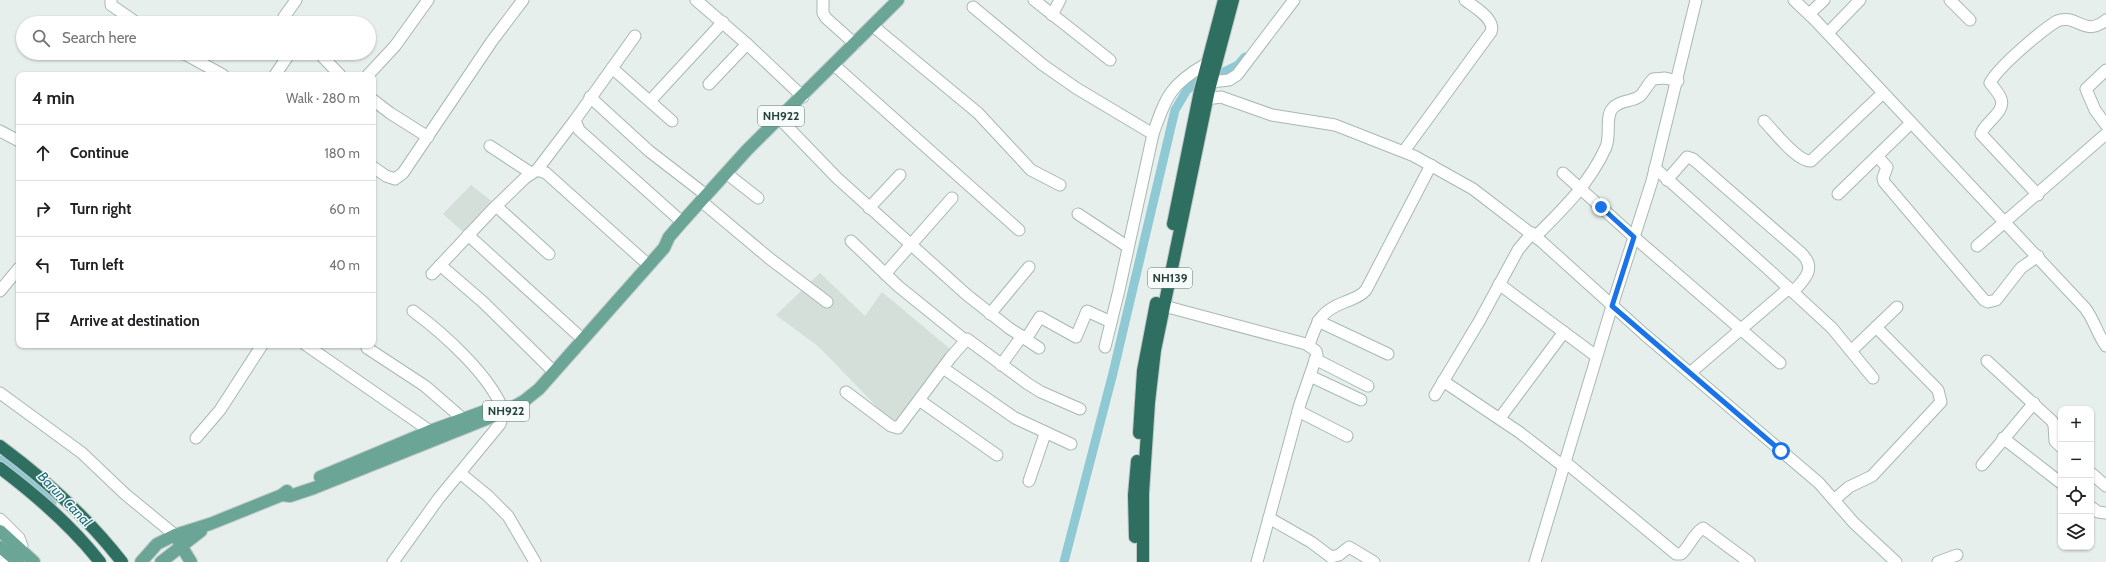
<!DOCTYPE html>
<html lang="en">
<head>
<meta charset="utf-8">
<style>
	body { margin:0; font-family:Cabin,sans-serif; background:#f6f6f6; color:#202124 }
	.controls { position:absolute; right:12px; bottom:12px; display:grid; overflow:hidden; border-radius:8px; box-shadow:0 1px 3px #0004 }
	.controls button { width:36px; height:36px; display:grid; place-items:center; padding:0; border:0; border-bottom:1px solid #e0e0e0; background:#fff; color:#202124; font:20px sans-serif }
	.stop { position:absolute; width:12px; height:12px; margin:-9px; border:3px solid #1a73e8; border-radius:50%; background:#fff }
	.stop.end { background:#1a73e8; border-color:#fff; box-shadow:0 1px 4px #0008 }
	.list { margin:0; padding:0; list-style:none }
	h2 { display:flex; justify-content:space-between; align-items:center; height:52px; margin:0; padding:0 16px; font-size:17px }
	h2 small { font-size:13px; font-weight:400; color:#757577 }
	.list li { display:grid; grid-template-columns:26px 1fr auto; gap:12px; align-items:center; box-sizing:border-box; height:56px; padding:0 16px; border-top:1px solid #e0e0e0 }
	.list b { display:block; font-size:15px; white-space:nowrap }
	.list em { font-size:13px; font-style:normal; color:#757577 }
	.icon { flex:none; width:22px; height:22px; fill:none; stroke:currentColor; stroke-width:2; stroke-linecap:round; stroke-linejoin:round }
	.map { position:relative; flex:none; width:2106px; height:562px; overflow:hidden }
	.search { position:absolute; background:#fff; box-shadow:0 1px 3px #0004; left:16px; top:16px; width:360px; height:44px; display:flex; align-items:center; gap:10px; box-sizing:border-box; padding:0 14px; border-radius:22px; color:#757577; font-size:15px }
	.panel { position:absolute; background:#fff; box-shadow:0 1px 3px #0004; left:16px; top:72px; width:360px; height:276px; border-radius:8px }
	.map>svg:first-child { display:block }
</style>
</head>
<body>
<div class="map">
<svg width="2106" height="562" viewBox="0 0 2106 562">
	<rect width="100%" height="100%" fill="#e6efeb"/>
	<!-- built -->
	<g fill="#d4dfda">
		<polygon points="471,185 499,207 469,237 443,214"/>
		<polygon points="820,273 865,316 882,292 955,353 904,427 881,411 819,347 776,315"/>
	</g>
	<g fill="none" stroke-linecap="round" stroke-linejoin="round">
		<!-- canal -->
		<g stroke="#8ec9d4" stroke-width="9">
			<polyline points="1222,73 1238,65 1245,57"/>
			<polyline points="0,460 30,481 52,504"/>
			<polyline points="1064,562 1113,373 1175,110 1187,90 1202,78"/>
		</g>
		<defs>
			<g id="minor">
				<polyline points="111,0 111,5 137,23"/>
				<polyline points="696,0 747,44 803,97"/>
				<polyline points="823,0 823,13 826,18 855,44"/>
				<polyline points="1034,0 1110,60"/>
				<path d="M1794,0L1816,21L2085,308C2095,321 2097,334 2106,346"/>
				<polyline points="1950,0 1970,20"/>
				<polyline points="973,7 1043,65 1076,88 1153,134"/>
				<polyline points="1809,14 1824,0"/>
				<polyline points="1052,15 1060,0"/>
				<polyline points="283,23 284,17 296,0"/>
				<polyline points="873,26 978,113 1031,170 1060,185"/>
				<polyline points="1828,33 1860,0"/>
				<polyline points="635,36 575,120 579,130 682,222"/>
				<polyline points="183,53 223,75"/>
				<polyline points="319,53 340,75"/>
				<polyline points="834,65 1019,230"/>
				<polyline points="612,68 672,121"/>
				<polyline points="2106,70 2086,89 2095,110 2106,125"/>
				<polyline points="275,75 290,53"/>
				<polyline points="368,75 395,46 428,0"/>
				<polyline points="1211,82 1229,80 1237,75 1294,0"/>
				<polyline points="709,84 747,44"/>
				<polyline points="590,97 649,151 706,195"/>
				<polyline points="373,100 390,113 428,137"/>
				<polyline points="1199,100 1221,97 1272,115 1335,125 1414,156 1473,189 1542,242 1644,334 1819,483 1854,523 1896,562"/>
				<polyline points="650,101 723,22"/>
				<polyline points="779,118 837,178 967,295 1009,328 1039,348"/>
				<path d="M1764,121C1774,131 1797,162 1811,161L1883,93"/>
				<polyline points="0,131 19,141"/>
				<polyline points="490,146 531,173"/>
				<path d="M1404,151L1491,32C1496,19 1474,7 1465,0"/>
				<polyline points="1877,156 1887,167 1883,178 1884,182 1984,300 1988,302 1996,300 2021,268 2038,256"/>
				<polyline points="373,167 386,176 395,179 403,173 492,41 523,0"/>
				<polyline points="1655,168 1768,269 1832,328 1873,378"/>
				<polyline points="537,170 575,120"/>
				<polyline points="726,173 758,198"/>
				<polyline points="1563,173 1634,237 1780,363"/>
				<path d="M1667,180L1687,157L1693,159L1801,253C1817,268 1805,279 1793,292"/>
				<polyline points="1838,194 1911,123"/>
				<path d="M2038,195L1981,134C1984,123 2006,112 2001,99C1999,93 1994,88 1990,83C1998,67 2041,31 2057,21C2077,13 2084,38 2106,20"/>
				<polyline points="701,201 769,258 827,302"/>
				<polyline points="496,206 549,254"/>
				<polyline points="869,208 900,175"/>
				<polyline points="1078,214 1128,247"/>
				<polyline points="468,235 578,335"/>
				<path d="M1536,236C1563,209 1590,183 1606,147C1611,135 1605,118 1612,109C1619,100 1632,102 1640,96C1645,91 1648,84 1653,79L1665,78L1678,81"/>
				<polyline points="851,241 898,286 966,341"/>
				<polyline points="1977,246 2106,134"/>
				<polyline points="440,265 483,302 549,367"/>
				<polyline points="432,274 492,210 525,178 537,170 546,173 643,260"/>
				<polyline points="885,274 952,198"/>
				<polyline points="1499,284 1596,356"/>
				<polyline points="0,291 19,268"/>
				<polyline points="1164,306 1306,344 1316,351 1317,355 1300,404 1257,562"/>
				<polyline points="990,314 1029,267"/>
				<polyline points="1318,321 1388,354"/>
				<polyline points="1026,339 1040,317 1076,337 1087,311 1111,322"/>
				<polyline points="306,345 430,431"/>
				<path d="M1309,345C1317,322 1320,311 1345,302C1354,298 1360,297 1366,290L1431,165"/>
				<path d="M1105,347L1119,290L1153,134C1166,96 1171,84 1206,64"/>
				<polyline points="367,348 425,386 463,419"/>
				<polyline points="1851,351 1897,307"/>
				<polyline points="1315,359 1368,386"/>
				<polyline points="1987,361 2052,421 2054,425 2055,441 2061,447"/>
				<polyline points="1001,365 1022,336"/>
				<polyline points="943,368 1015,418 1071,444"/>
				<polyline points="1690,373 1789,288"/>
				<polyline points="1310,376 1361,400"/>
				<polyline points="1443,381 1519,432 1563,466"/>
				<polyline points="846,392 891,426 898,428 951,357 967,339 1028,384 1041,392 1080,409"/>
				<polyline points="0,393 82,453 125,494 175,535"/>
				<polyline points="1435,395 1480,320 1518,250 1532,233"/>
				<polyline points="919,400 997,455"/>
				<polyline points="1298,411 1347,436"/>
				<polyline points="1500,418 1564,332"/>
				<polyline points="196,438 220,410 262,345"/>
				<polyline points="2003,438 2061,483"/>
				<path d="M1564,461L1676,554H1681C1690,546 1693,534 1703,528L1749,562"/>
				<polyline points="1982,465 2034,403"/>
				<polyline points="460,473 488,496 508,516 535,562"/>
				<polyline points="2091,473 2106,486"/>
				<polyline points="1029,481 1045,434"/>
				<polyline points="1834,500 1849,487 1872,476 1941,402 1938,390 1876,327"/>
				<polyline points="2091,507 2098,512 2106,513"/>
				<polyline points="1269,518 1311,542 1331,557 1339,555 1349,547 1374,562"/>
				<path d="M0,519L19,538L22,546C18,555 10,561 0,558"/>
				<path d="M393,562L439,498L500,424L504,412C490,375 444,334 413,311"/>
				<polyline points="1535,562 1612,306 1652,181 1696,0"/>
				<polyline points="1938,562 1957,555"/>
			</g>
			<g id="major">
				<polyline points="320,477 430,431 485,411"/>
				<polyline points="282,495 290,496 314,488 504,412 524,401 539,389 664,248 669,237 682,222 747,150 898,0"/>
				<polyline points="0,531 34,562"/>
				<polyline points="177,539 191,562"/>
				<polyline points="0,547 18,562"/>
				<polyline points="141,562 157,544 175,535 210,524 282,495 287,491"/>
				<polyline points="161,562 201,531"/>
			</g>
			<g id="highway">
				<polyline points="1173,224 1200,91 1224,0"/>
				<polyline points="1139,433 1143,371 1156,303"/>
				<path d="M0,446C46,480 87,517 122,562"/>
				<path d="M0,468C37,496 71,525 100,562"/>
				<polyline points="1135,537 1134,495 1137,461"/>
				<polyline points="1143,562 1143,493 1149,402 1155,350 1209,90 1233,0"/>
			</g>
		</defs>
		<!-- minor casing -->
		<use href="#minor" stroke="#a8b8b2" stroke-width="13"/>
		<!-- major casing -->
		<use href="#major" stroke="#c2cac8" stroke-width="14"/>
		<!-- highway casing -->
		<use href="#highway" stroke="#c2cac8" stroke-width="14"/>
		<!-- minor -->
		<use href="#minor" stroke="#fff" stroke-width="11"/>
		<!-- major -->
		<use href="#major" stroke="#6aa596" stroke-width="12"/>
		<!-- highway -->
		<use href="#highway" stroke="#2f6f62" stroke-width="12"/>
	</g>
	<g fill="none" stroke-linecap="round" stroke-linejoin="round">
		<!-- route -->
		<polyline stroke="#1a73e8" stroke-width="5" points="1601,207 1634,237 1612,306 1781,451"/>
	</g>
	<g text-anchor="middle" stroke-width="3" stroke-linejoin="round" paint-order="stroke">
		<!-- shield labels -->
		<g fill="#f7fbf9" stroke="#637a73" stroke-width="1">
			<rect x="758" y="106" width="46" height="20" rx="3"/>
			<rect x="1148" y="268" width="44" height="20" rx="3"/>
			<rect x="483" y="401" width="46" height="20" rx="3"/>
		</g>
		<g font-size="12" font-weight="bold" fill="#24423a">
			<text x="781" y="120">NH922</text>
			<text x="1170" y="282">NH139</text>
			<text x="506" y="415">NH922</text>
		</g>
		<!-- water labels -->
		<g font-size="14" font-style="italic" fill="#1c6f80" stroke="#f7fbf9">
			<text transform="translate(65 499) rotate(46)" y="5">Barun Canal</text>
		</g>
	</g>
</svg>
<div class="controls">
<button>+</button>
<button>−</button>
<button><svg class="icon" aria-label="locate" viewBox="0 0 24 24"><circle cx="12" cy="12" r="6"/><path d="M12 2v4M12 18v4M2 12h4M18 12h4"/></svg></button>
<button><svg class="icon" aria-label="layers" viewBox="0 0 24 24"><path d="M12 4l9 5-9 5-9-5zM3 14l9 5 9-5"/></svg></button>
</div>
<div class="stop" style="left:1781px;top:451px"></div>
<div class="stop end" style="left:1601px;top:207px"></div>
<div class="search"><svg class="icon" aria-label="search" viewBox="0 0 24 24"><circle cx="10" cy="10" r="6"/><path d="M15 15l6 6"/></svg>Search here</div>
<section class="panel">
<h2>4 min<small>Walk · 280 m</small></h2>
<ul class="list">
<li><svg class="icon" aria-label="ahead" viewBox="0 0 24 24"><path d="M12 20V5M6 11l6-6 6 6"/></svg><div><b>Continue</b></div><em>180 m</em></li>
<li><svg class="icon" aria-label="right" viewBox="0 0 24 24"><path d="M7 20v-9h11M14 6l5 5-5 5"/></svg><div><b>Turn right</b></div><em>60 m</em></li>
<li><svg class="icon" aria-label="left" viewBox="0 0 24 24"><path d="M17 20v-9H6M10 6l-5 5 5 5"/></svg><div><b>Turn left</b></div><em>40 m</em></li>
<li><svg class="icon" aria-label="arrive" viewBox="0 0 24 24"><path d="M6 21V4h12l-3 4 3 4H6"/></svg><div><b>Arrive at destination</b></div></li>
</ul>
</section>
</div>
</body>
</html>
